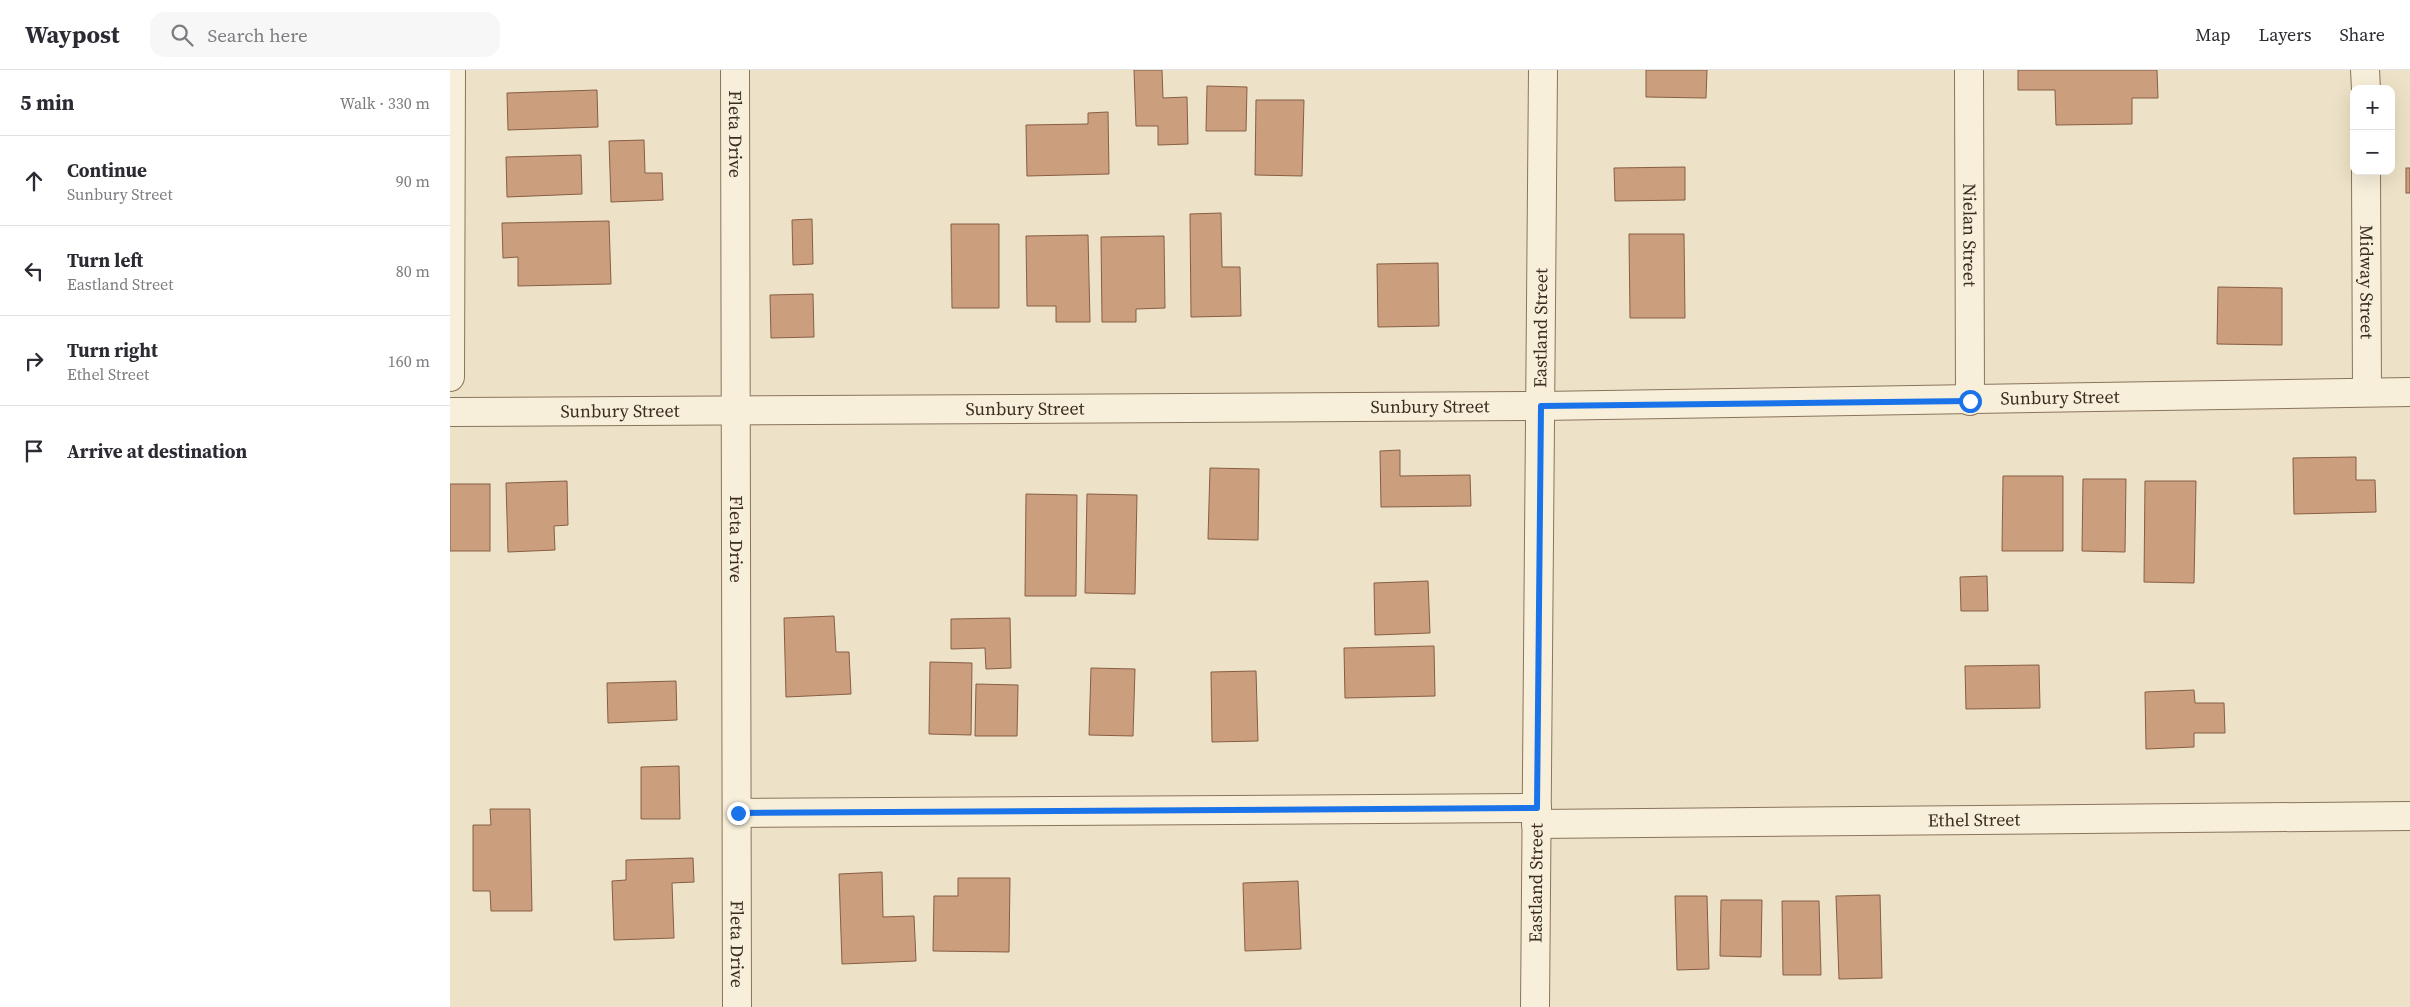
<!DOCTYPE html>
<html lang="en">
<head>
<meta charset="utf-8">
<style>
	body { margin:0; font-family:"Source Serif 4",serif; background:#f7f7f7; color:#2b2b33 }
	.controls { position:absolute; right:15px; top:15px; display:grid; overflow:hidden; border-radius:10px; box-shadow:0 5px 20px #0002 }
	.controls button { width:45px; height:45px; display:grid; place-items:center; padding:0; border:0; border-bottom:1px solid #e1e1e2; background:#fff; color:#2b2b33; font:25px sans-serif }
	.stop { position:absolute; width:15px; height:15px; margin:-11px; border:4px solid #1a73e8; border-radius:50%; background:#fff }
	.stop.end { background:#1a73e8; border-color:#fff; box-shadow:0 1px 5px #0008 }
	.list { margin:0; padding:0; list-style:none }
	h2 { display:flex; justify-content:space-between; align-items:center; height:65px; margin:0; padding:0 20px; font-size:21px }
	h2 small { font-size:16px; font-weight:400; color:#7c7c81 }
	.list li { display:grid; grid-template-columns:32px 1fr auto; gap:15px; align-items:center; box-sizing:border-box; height:90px; padding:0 20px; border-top:1px solid #e1e1e2 }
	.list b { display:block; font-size:19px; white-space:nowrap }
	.list p { margin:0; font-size:16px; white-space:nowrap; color:#7c7c81 }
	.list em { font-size:16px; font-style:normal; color:#7c7c81 }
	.icon { flex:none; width:28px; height:28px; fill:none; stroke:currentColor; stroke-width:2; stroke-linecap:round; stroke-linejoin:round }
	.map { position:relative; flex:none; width:1960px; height:937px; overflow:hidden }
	header { display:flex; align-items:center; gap:30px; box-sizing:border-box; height:70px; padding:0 25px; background:#fff; border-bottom:1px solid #e1e1e2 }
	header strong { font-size:24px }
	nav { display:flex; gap:28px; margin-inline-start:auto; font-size:18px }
	.search { width:350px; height:45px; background:#f7f7f7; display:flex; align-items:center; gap:12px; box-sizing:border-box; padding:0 18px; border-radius:15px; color:#7c7c81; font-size:19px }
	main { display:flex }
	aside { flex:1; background:#fff }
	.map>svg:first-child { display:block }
</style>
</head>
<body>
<header>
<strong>Waypost</strong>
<div class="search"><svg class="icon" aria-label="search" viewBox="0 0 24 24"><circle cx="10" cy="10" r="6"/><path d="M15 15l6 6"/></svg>Search here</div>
<nav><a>Map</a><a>Layers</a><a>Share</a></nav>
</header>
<main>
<aside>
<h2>5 min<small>Walk · 330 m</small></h2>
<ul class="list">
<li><svg class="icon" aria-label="ahead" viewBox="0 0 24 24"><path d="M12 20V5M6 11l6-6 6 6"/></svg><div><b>Continue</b><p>Sunbury Street</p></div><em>90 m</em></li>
<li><svg class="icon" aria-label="left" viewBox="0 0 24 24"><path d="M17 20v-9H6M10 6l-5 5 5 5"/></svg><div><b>Turn left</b><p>Eastland Street</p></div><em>80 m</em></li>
<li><svg class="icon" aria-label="right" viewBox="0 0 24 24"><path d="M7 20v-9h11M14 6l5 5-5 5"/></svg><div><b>Turn right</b><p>Ethel Street</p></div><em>160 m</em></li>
<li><svg class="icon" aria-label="arrive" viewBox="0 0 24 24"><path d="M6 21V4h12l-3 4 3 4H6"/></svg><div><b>Arrive at destination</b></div></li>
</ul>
</aside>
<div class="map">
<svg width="1960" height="937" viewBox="0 0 1960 937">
	<rect width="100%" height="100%" fill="#ede2c7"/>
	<!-- building -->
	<g fill="#cb9e7e" stroke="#875e43">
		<polygon points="684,0 712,0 713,28 737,27 738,74 708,75 708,56 686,56"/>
		<polygon points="1196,0 1257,0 1256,28 1196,27"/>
		<polygon points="1568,0 1707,0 1708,28 1682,28 1682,54 1606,55 1605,20 1568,20"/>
		<polygon points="757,16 797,17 796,61 756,61"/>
		<polygon points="147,20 148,57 58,60 57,23"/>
		<polygon points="806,30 854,30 852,106 805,105"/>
		<polygon points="658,42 659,104 577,106 576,55 638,54 638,43"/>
		<polygon points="194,70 195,103 212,103 213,130 161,132 159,71"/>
		<polygon points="131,85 132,124 57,127 56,87"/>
		<polygon points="1235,97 1235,130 1165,131 1164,98"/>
		<rect x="1956" y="98" width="4" height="25"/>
		<polygon points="771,143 772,197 790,197 791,246 741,247 740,144"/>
		<polygon points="362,149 363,194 343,195 342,150"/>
		<polygon points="159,151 161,214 68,216 68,187 53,188 52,153"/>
		<polygon points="501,154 549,154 549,238 502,238"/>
		<polygon points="1179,164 1234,164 1235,248 1180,248"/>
		<polygon points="638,165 640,252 606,252 606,236 577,236 576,166"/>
		<polygon points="714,166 715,238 686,239 686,252 652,252 651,167"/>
		<polygon points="988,193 989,256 928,257 927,194"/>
		<polygon points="1768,217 1832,218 1832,275 1767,274"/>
		<polygon points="363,224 364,267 321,268 320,225"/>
		<polygon points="950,380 950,406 1020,405 1021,436 931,437 930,381"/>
		<polygon points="1906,387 1906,410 1925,410 1926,442 1844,444 1843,388"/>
		<polygon points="760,398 809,399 808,470 758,469"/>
		<polygon points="1553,406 1613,406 1613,481 1552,481"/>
		<polygon points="1633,409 1676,409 1675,482 1632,481"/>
		<polygon points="117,411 118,455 104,456 105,480 58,482 56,413"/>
		<polygon points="1695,411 1746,411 1744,513 1694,512"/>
		<rect x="0" y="414" width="40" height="67"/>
		<polygon points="576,424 627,425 626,526 575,526"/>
		<polygon points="637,424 687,425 685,524 635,523"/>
		<polygon points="1537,506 1538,541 1511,541 1510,507"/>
		<polygon points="978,511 980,563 925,565 924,513"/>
		<polygon points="384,546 386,582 399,582 401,624 336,627 334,548"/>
		<polygon points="560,548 561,598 536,599 535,578 501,579 501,549"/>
		<polygon points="984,576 985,626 895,628 894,578"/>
		<polygon points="480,592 522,593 521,665 479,664"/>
		<polygon points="1589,595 1590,638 1516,639 1515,596"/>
		<polygon points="641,598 685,599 683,666 639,665"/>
		<polygon points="806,601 808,671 762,672 761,602"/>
		<polygon points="226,611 227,650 158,653 157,613"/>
		<polygon points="526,614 568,615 567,666 525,666"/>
		<polygon points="1744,620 1745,633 1774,633 1775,663 1744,663 1744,677 1696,679 1695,622"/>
		<polygon points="229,696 230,749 191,749 191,697"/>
		<polygon points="40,739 80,739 82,841 41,841 40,821 23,821 23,755 41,755"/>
		<polygon points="243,788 244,812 222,813 224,868 164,870 162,811 176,810 176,790"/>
		<polygon points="432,802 433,847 464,846 466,891 392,894 389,804"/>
		<polygon points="508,808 560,808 559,882 483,881 484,826 508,826"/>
		<polygon points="848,811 851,879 795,881 793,813"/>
		<polygon points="1430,825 1432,908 1389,909 1386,826"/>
		<polygon points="1225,826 1257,826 1259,899 1227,900"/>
		<polygon points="1271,830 1312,830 1311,887 1270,886"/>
		<polygon points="1332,831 1369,831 1371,905 1333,905"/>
	</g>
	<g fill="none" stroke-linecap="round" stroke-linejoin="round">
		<defs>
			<g id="minor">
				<path id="s1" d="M285,0L287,937"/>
				<path id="s2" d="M1519,0L1520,331"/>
				<polyline points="1915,0 1916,19"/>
				<path id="s3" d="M1916,101L1917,322"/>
				<polyline points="0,307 1,0"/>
				<polyline points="288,743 1087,738"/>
				<path id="s4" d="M1086,754L1960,746"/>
				<path id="s5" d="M1085,937L1093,0"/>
			</g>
			<g id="tertiary">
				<path id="s6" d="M0,342L1091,336L1960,322"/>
			</g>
		</defs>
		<!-- minor casing -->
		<use href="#minor" stroke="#89745c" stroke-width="30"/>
		<!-- tertiary casing -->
		<use href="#tertiary" stroke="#89745c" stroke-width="30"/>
		<!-- minor -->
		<use href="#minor" stroke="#f8efda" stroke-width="28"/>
		<!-- tertiary -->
		<use href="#tertiary" stroke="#f8efda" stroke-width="28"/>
	</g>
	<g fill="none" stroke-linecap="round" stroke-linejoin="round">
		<!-- route -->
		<polyline stroke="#1a73e8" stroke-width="6" points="288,743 1087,738 1091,336 1520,331"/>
	</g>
	<g text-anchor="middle" stroke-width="4.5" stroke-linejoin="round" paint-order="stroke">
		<!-- street labels -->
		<g font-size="18" fill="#392c20" stroke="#f5ecd6">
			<text dy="6" stroke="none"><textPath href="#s1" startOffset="64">Fleta Drive</textPath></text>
			<text dy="6" stroke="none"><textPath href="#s2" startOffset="165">Nielan Street</textPath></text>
			<text dy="6" stroke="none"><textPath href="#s3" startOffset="111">Midway Street</textPath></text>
			<text dy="6" stroke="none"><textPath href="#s5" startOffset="679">Eastland Street</textPath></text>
			<text dy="6" stroke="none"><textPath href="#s6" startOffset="1610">Sunbury Street</textPath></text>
			<text dy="6" stroke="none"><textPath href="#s6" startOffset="980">Sunbury Street</textPath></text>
			<text dy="6" stroke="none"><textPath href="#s6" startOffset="575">Sunbury Street</textPath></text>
			<text dy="6" stroke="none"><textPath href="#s6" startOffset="170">Sunbury Street</textPath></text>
			<text dy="6" stroke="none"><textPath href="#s1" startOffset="469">Fleta Drive</textPath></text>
			<text dy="6" stroke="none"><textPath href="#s4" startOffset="438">Ethel Street</textPath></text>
			<text dy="6" stroke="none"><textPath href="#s5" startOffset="124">Eastland Street</textPath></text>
			<text dy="6" stroke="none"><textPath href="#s1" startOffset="874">Fleta Drive</textPath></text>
		</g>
	</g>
</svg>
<div class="controls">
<button>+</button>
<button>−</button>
</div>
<div class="stop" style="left:1520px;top:331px"></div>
<div class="stop end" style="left:288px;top:743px"></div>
</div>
</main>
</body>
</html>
